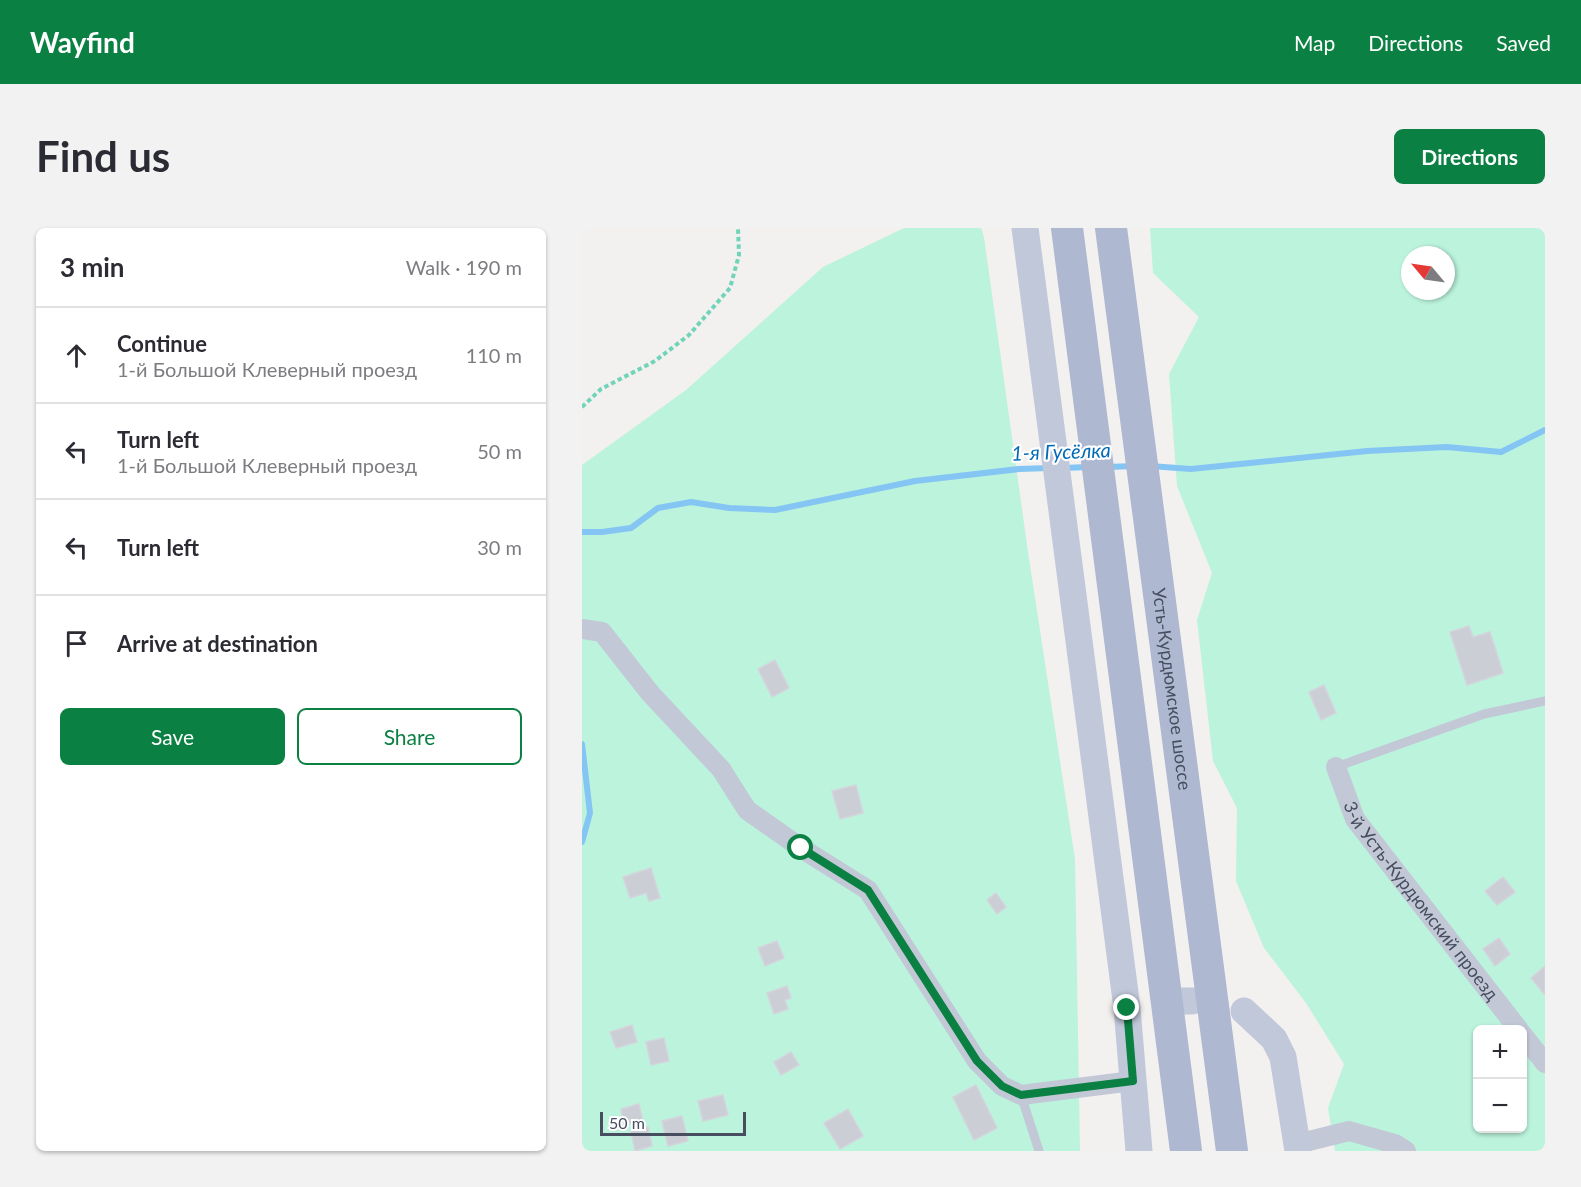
<!DOCTYPE html>
<html lang="en">
<head>
<meta charset="utf-8">
<style>
	body { margin:0; font-family:Lato,sans-serif; background:#f2f2f3; color:#2b2b33 }
	.controls { position:absolute; right:18px; bottom:18px; display:grid; overflow:hidden; border-radius:9px; box-shadow:0 2px 4px #0004 }
	.controls button { width:54px; height:54px; display:grid; place-items:center; padding:0; border:0; border-bottom:2px solid #e1e1e2; background:#fff; color:#2b2b33; font:30px sans-serif }
	.compass { position:absolute; left:819px; top:18px; width:54px; height:54px; border-radius:50%; background:#fff; box-shadow:0 2px 4px #0004; rotate:299deg }
	.scale { position:absolute; left:18px; bottom:15px; width:146px; box-sizing:border-box; padding-left:6px; border:3px solid #464e5f; border-top:0; font-size:16px; line-height:21px; white-space:nowrap; color:#464e5f; -webkit-text-stroke:4px #fff; paint-order:stroke }
	.stop { position:absolute; width:18px; height:18px; margin:-14px; border:4px solid #0b8043; border-radius:50%; background:#fff }
	.stop.end { background:#0b8043; border-color:#fff; box-shadow:0 2px 6px #0008 }
	.list { margin:0; padding:0; list-style:none }
	h2 { display:flex; justify-content:space-between; align-items:center; height:78px; margin:0; padding:0 24px; font-size:26px }
	h2 small { font-size:20px; font-weight:400; color:#7c7c81 }
	.list li { display:grid; grid-template-columns:39px 1fr auto; gap:18px; align-items:center; box-sizing:border-box; height:96px; padding:0 24px; border-top:2px solid #e1e1e2 }
	.list b { display:block; font-size:22px; white-space:nowrap }
	.list p { margin:0; font-size:20px; white-space:nowrap; color:#7c7c81 }
	.list em { font-size:20px; font-style:normal; color:#7c7c81 }
	.actions { display:flex; gap:12px; padding:18px 24px }
	.actions a { flex:1; padding:14px 0; border:2px solid #0b8043; border-radius:9px; text-align:center; font-size:21px; color:#0b8043 }
	.actions .main { background:#0b8043; color:#fff }
	.icon { flex:none; width:33px; height:33px; fill:none; stroke:currentColor; stroke-width:2; stroke-linecap:round; stroke-linejoin:round }
	.map { position:relative; flex:none; width:963px; height:923px; overflow:hidden; border-radius:9px }
	header { display:flex; align-items:center; gap:36px; box-sizing:border-box; height:84px; padding:0 30px; background:#0b8043; color:#fff }
	header strong { font-size:28px }
	nav { display:flex; gap:33px; margin-inline-start:auto; font-size:21px }
	.intro { display:flex; align-items:center; justify-content:space-between; box-sizing:border-box; height:144px; padding:0 36px }
	h1 { margin:0; font-size:42px }
	.button { padding:15px 27px; border-radius:9px; background:#0b8043; color:#fff; font-size:21px; font-weight:700 }
	main { display:flex; gap:36px; padding:0 36px }
	aside { flex:1; background:#fff; border-radius:9px; box-shadow:0 2px 4px #0004 }
	.map>svg:first-child { display:block }
</style>
</head>
<body>
<header>
<strong>Wayfind</strong>
<nav><a>Map</a><a>Directions</a><a>Saved</a></nav>
</header>
<div class="intro"><h1>Find us</h1><a class="button">Directions</a></div>
<main>
<aside>
<h2>3 min<small>Walk · 190 m</small></h2>
<ul class="list">
<li><svg class="icon" aria-label="ahead" viewBox="0 0 24 24"><path d="M12 20V5M6 11l6-6 6 6"/></svg><div><b>Continue</b><p>1-й Большой Клеверный проезд</p></div><em>110 m</em></li>
<li><svg class="icon" aria-label="left" viewBox="0 0 24 24"><path d="M17 20v-9H6M10 6l-5 5 5 5"/></svg><div><b>Turn left</b><p>1-й Большой Клеверный проезд</p></div><em>50 m</em></li>
<li><svg class="icon" aria-label="left" viewBox="0 0 24 24"><path d="M17 20v-9H6M10 6l-5 5 5 5"/></svg><div><b>Turn left</b></div><em>30 m</em></li>
<li><svg class="icon" aria-label="arrive" viewBox="0 0 24 24"><path d="M6 21V4h12l-3 4 3 4H6"/></svg><div><b>Arrive at destination</b></div></li>
</ul>
<div class="actions"><a class="main">Save</a><a>Share</a></div>
</aside>
<div class="map">
<svg width="963" height="923" viewBox="0 0 963 923">
	<rect width="100%" height="100%" fill="#f3f0f0"/>
	<!-- green -->
	<g fill="#bbf3dd" fill-rule="evenodd">
		<polygon points="322,0 399,0 402,9 446,324 493,631 498,923 0,923 0,237 104,162 241,39"/>
		<path d="M568,0H963V923H753L746,880L762,836L724,775L682,720L654,653L655,580L631,533L615,392L630,345L595,258L587,146L617,89L571,45ZM828,27H864V63H828ZM896,802H940V900H896Z"/>
	</g>
	<g fill="none" stroke-linecap="round" stroke-linejoin="round">
		<!-- stream -->
		<g stroke="#85c5f3" stroke-width="6">
			<polyline points="568,238 609,241 785,223 865,219 919,224 963,202"/>
			<polyline points="526,239 552,238"/>
			<polyline points="481,240 507,239"/>
			<polyline points="0,304 20,304 49,300 76,280 109,274 147,280 193,282 333,253 437,241 468,240"/>
			<polyline points="0,516 8,585 0,614"/>
		</g>
	</g>
	<!-- building -->
	<g fill="#ccced6" stroke="#d4d4dc" stroke-width="1.5">
		<polygon points="887,398 891,409 908,404 921,445 885,457 868,404"/>
		<polygon points="193,432 207,460 190,469 176,441"/>
		<polygon points="742,457 754,485 739,492 727,464"/>
		<polygon points="274,557 281,585 258,591 250,563"/>
		<polygon points="69,640 78,670 67,673 64,665 48,670 41,649"/>
		<polygon points="921,649 933,664 915,677 903,663"/>
		<polygon points="414,665 424,679 415,686 405,672"/>
		<polygon points="917,710 928,726 913,738 901,721"/>
		<polygon points="195,713 202,730 183,738 176,720"/>
		<polygon points="963,738 963,765 962,766 949,750"/>
		<polygon points="205,758 209,770 203,772 206,781 192,786 185,765"/>
		<polygon points="50,797 55,814 34,820 28,804"/>
		<polygon points="82,810 87,833 69,837 64,814"/>
		<polygon points="209,824 217,837 199,847 192,834"/>
		<polygon points="394,857 415,900 392,912 371,869"/>
		<polygon points="141,867 146,887 121,893 116,873"/>
		<polygon points="57,876 61,893 42,897 39,881"/>
		<polygon points="266,881 281,908 258,921 242,895"/>
		<polygon points="100,888 106,913 86,918 80,893"/>
		<polygon points="66,899 70,918 53,923 49,903"/>
	</g>
	<g fill="none" stroke-linecap="round" stroke-linejoin="round">
		<!-- path -->
		<polyline stroke="#70d4b8" stroke-width="4" stroke-dasharray="4.5 3" stroke-linecap="butt" points="0,179 19,161 73,133 107,107 148,60 157,27 156,0"/>
		<!-- lane -->
		<g stroke="#c3c8d6" stroke-width="9">
			<polyline points="754,539 902,486 963,473"/>
			<polyline points="439,867 457,923"/>
		</g>
		<!-- street -->
		<g stroke="#c3c8d6" stroke-width="20">
			<polyline points="0,401 20,404 68,465 139,541 165,582 219,620 286,662 395,833 420,858 439,867 551,853"/>
			<path id="s1" d="M754,539L773,591L937,802"/>
			<polyline points="940,806 963,835"/>
			<polyline points="715,916 767,903 813,916 824,923"/>
		</g>
		<!-- secondary -->
		<g stroke="#c1c8da" stroke-width="27">
			<polyline points="443,0 545,780 557,923"/>
			<polyline points="600,773 610,773"/>
			<polyline points="662,783 692,811 701,829 716,923"/>
		</g>
		<!-- primary-bridge -->
		<g stroke="#aeb8d1" stroke-width="32">
			<polyline points="485,0 604,923"/>
			<path id="s2" d="M529,0L650,923"/>
		</g>
	</g>
	<g fill="none" stroke-linecap="round" stroke-linejoin="round">
		<!-- route -->
		<polyline stroke="#0b8043" stroke-width="8" points="219,620 286,662 395,833 420,858 439,867 551,853 545,780"/>
	</g>
	<g text-anchor="middle" stroke-width="4.5" stroke-linejoin="round" paint-order="stroke">
		<!-- street labels -->
		<g font-size="18" fill="#464e5f" stroke="#fff">
			<text dy="6" stroke="none"><textPath href="#s2" startOffset="465">Усть-Курдюмское шоссе</textPath></text>
			<text dy="6" stroke="none"><textPath href="#s1" startOffset="160">3-й Усть-Курдюмский проезд</textPath></text>
		</g>
		<!-- water labels -->
		<g font-size="20" font-style="italic" fill="#016ab8" stroke="#fff">
			<text transform="translate(479 224) rotate(-2)" y="7">1-я Гусёлка</text>
		</g>
	</g>
</svg>
<div class="controls">
<button>+</button>
<button>−</button>
</div>
<svg class="compass" viewBox="-18 -18 36 36"><path d="M0-13l5 13h-10z" fill="#e53935"/><path d="M0 13l5-13h-10z" fill="#7c7c81"/></svg>
<div class="scale">50 m</div>
<div class="stop" style="left:219px;top:620px"></div>
<div class="stop end" style="left:545px;top:780px"></div>
</div>
</main>
</body>
</html>
